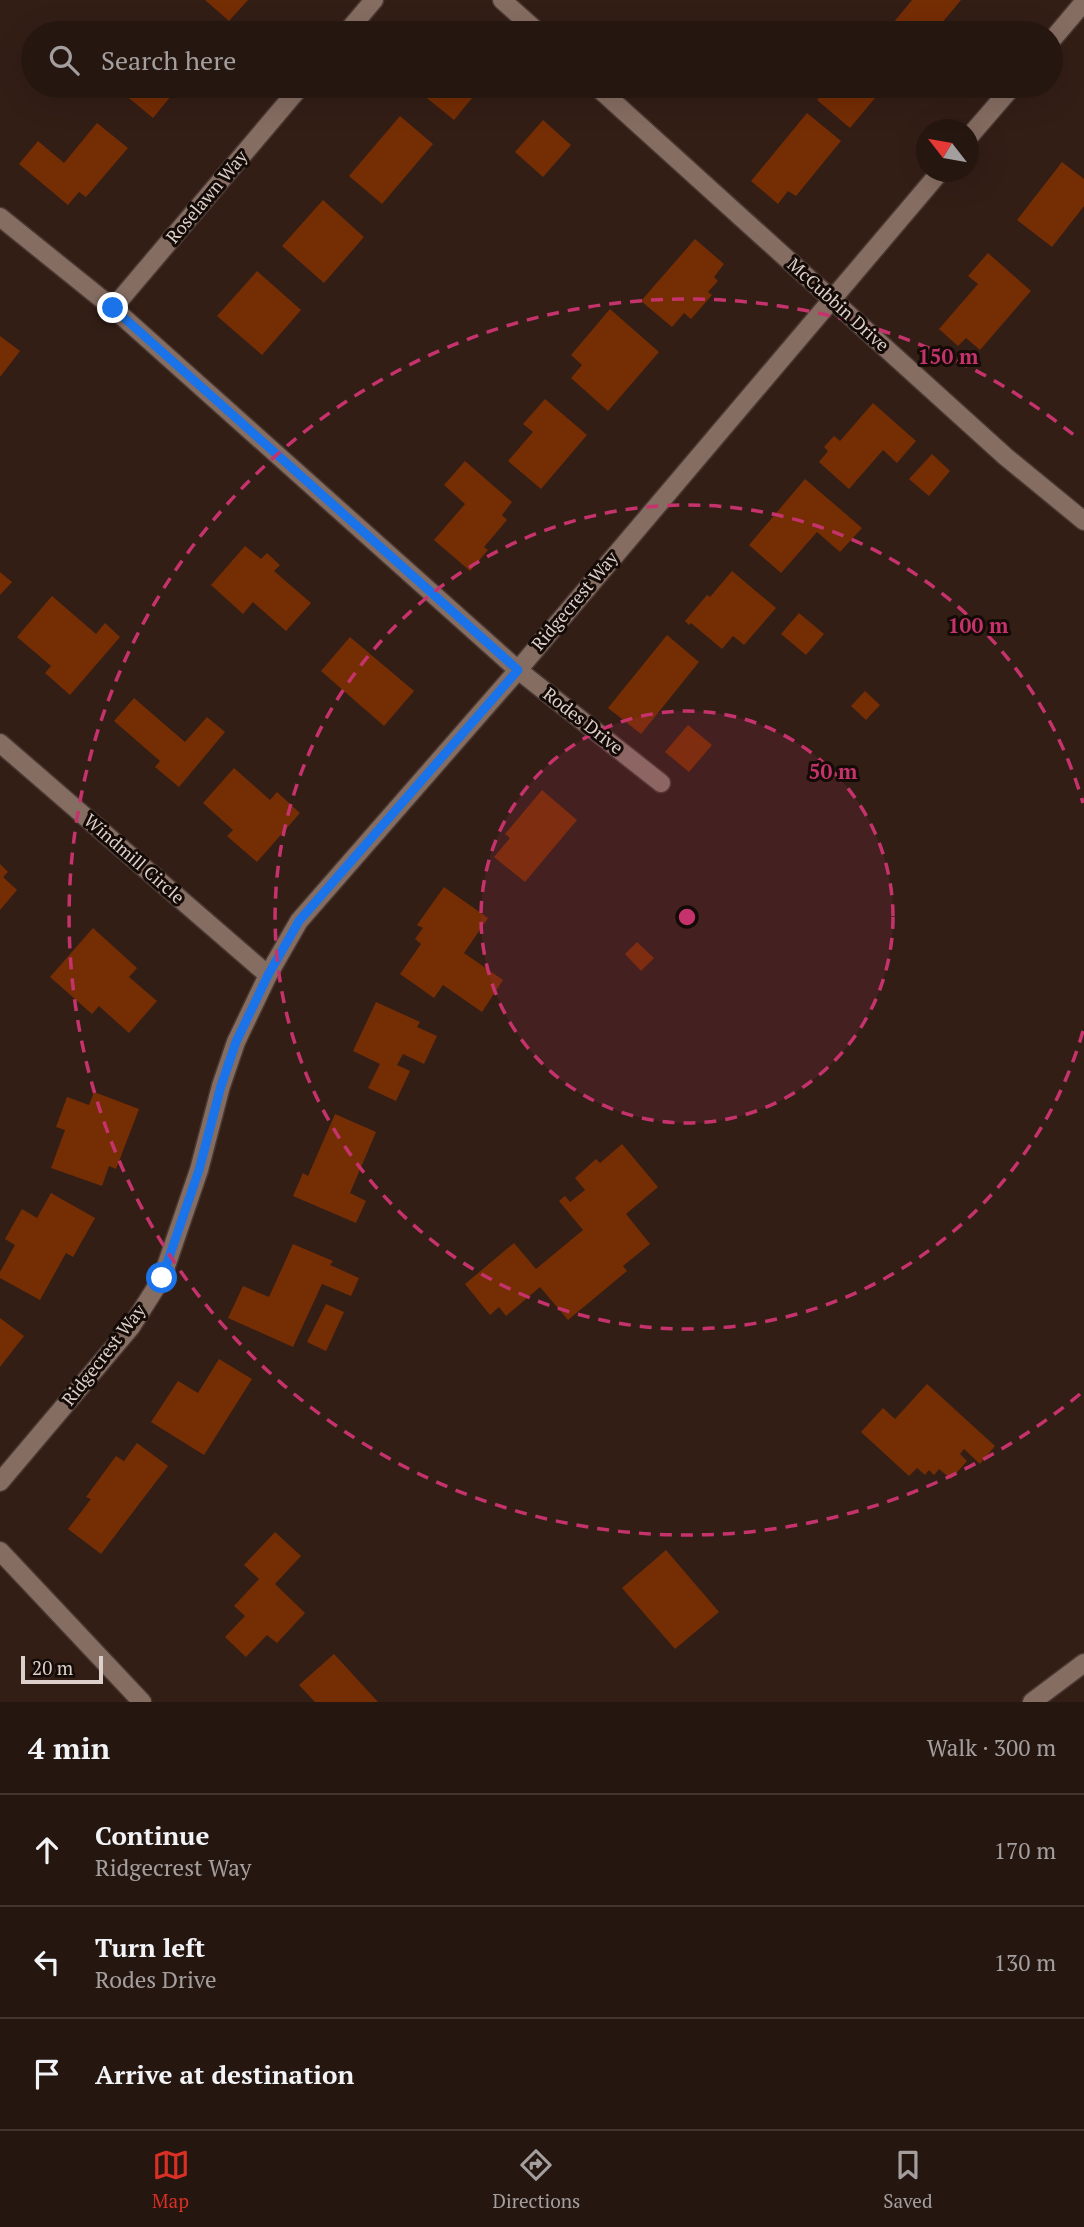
<!DOCTYPE html>
<html lang="en">
<head>
<meta charset="utf-8">
<style>
	body { margin:0; font-family:"PT Serif",serif; background:#2e1f19; color:#f1f3f6 }
	.compass { position:absolute; left:916px; top:119px; width:63px; height:63px; border-radius:50%; background:#261610; box-shadow:0 7px 28px #0002; rotate:301deg }
	.scale { position:absolute; left:21px; bottom:18px; width:82px; box-sizing:border-box; padding-left:7px; border:4px solid #ddcfc9; border-top:0; font-size:19px; line-height:24px; white-space:nowrap; color:#ddcfc9; -webkit-text-stroke:5px #140b07; paint-order:stroke }
	.stop { position:absolute; width:21px; height:21px; margin:-16px; border:5px solid #1a73e8; border-radius:50%; background:#fff }
	.stop.end { background:#1a73e8; border-color:#fff; box-shadow:0 2px 7px #0008 }
	.list { margin:0; padding:0; list-style:none }
	h2 { display:flex; justify-content:space-between; align-items:center; height:91px; margin:0; padding:0 28px; font-size:30px }
	h2 small { font-size:23px; font-weight:400; color:#a49f9f }
	.list li { display:grid; grid-template-columns:46px 1fr auto; gap:21px; align-items:center; box-sizing:border-box; height:112px; padding:0 28px; border-top:2px solid #423530 }
	.list b { display:block; font-size:26px; white-space:nowrap }
	.list p { margin:0; font-size:23px; white-space:nowrap; color:#a49f9f }
	.list em { font-size:23px; font-style:normal; color:#a49f9f }
	.icon { flex:none; width:38px; height:38px; fill:none; stroke:currentColor; stroke-width:2; stroke-linecap:round; stroke-linejoin:round }
	.map { position:relative; flex:none; width:1084px; height:1702px; overflow:hidden }
	.search { position:absolute; background:#261610; box-shadow:0 7px 28px #0002; left:21px; right:21px; top:21px; height:77px; display:flex; align-items:center; gap:18px; box-sizing:border-box; padding:0 24px; border-radius:38px; color:#a49f9f; font-size:26px }
	.sheet { height:427px; background:#261610 }
	nav { display:flex; justify-content:space-around; align-items:center; box-sizing:border-box; height:98px; border-top:2px solid #423530; background:#261610; font-size:19px; color:#a49f9f }
	nav a { display:grid; justify-items:center; gap:4px }
	nav .on { color:#d93025 }
	.map>svg:first-child { display:block }
</style>
</head>
<body>
<div class="map">
<svg width="1084" height="1702" viewBox="0 0 1084 1702">
	<rect width="100%" height="100%" fill="#331e16"/>
	<!-- building -->
	<g fill="#752d04">
		<polygon points="205,0 248,0 229,21"/>
		<polygon points="912,0 961,0 936,30 934,28 929,33 895,33 889,28"/>
		<polygon points="175,23 188,33 167,33"/>
		<polygon points="121,86 179,86 153,118 118,89"/>
		<polygon points="429,86 482,86 454,120 422,94"/>
		<polygon points="830,86 885,86 850,128 817,100"/>
		<polygon points="807,113 841,141 796,196 788,191 778,204 751,181"/>
		<polygon points="400,116 433,144 382,204 349,176"/>
		<polygon points="543,120 571,145 543,177 515,152"/>
		<polygon points="97,123 128,148 86,197 79,192 68,205 19,164 38,141 64,163"/>
		<polygon points="1062,162 1084,179 1084,206 1052,247 1017,220"/>
		<polygon points="323,200 364,237 324,283 282,246"/>
		<polygon points="695,239 724,264 714,277 718,281 708,292 712,295 691,319 684,313 672,327 641,301"/>
		<polygon points="988,253 1031,291 980,350 966,338 958,346 939,329 978,284 968,276"/>
		<polygon points="257,271 301,310 262,355 217,316"/>
		<polygon points="610,309 659,352 608,411 571,378 582,365 571,355"/>
		<polygon points="0,336 20,351 0,377"/>
		<polygon points="545,399 587,435 541,489 508,461 533,432 523,424"/>
		<polygon points="873,403 916,441 897,463 883,450 849,489 819,462 828,451 824,447 834,436 840,441"/>
		<polygon points="932,454 950,471 929,496 909,479"/>
		<polygon points="465,461 512,502 502,515 507,520 484,547 488,550 470,571 434,540 465,504 444,485"/>
		<polygon points="805,479 862,528 840,552 817,532 781,573 749,545"/>
		<polygon points="245,546 261,559 267,553 280,565 274,571 311,603 286,631 253,602 243,614 211,585"/>
		<polygon points="732,571 776,608 744,645 733,636 722,649 691,623 689,625 685,621 707,595 710,597"/>
		<polygon points="0,572 12,582 0,595"/>
		<polygon points="52,596 96,634 105,623 120,637 70,695 45,673 51,666 17,637"/>
		<polygon points="799,613 824,634 806,655 781,634"/>
		<polygon points="667,635 699,662 641,734 608,708"/>
		<polygon points="350,637 414,691 384,726 321,671"/>
		<polygon points="865,691 880,705 866,720 851,706"/>
		<polygon points="134,698 185,742 207,717 225,732 179,787 155,767 160,761 114,721"/>
		<polygon points="688,725 712,745 689,772 665,752"/>
		<polygon points="234,768 270,800 277,792 300,813 257,862 227,836 233,830 203,803"/>
		<polygon points="542,790 577,820 525,882 494,857 510,838 505,834"/>
		<polygon points="0,864 8,872 3,877 17,890 0,910"/>
		<polygon points="444,887 488,918 464,953 503,980 482,1012 443,985 434,998 400,974 421,944 415,939 423,928 417,925"/>
		<polygon points="93,928 137,968 129,977 157,1001 129,1033 99,1006 92,1014 50,977"/>
		<polygon points="637,942 654,958 641,971 625,954"/>
		<polygon points="376,1002 420,1022 417,1027 437,1036 424,1064 403,1054 397,1065 410,1071 396,1101 368,1088 380,1064 353,1051"/>
		<polygon points="94,1092 139,1109 116,1169 109,1166 102,1186 51,1168 65,1130 56,1127 67,1097 89,1105"/>
		<polygon points="335,1114 376,1132 350,1193 366,1201 356,1223 293,1196 303,1173 308,1176"/>
		<polygon points="622,1144 658,1187 626,1214 650,1244 623,1266 627,1271 568,1320 540,1287 506,1316 499,1307 490,1315 465,1284 514,1243 536,1269 583,1230 559,1201 565,1196 570,1202 585,1190 575,1178 596,1159 600,1163"/>
		<polygon points="51,1193 95,1218 73,1257 66,1253 40,1300 0,1278 0,1272 15,1245 5,1239 22,1209 37,1218"/>
		<polygon points="293,1244 333,1261 330,1265 359,1278 351,1296 322,1284 293,1347 228,1318 243,1286 269,1297"/>
		<polygon points="326,1304 344,1312 326,1351 307,1342"/>
		<polygon points="0,1318 24,1336 0,1367"/>
		<polygon points="219,1359 252,1379 204,1455 151,1422 178,1381 198,1393"/>
		<polygon points="927,1384 995,1446 980,1464 964,1449 960,1454 967,1461 951,1479 939,1469 934,1475 929,1470 925,1475 917,1468 909,1476 861,1432 883,1408 895,1419"/>
		<polygon points="137,1443 168,1466 101,1554 68,1529 91,1499 86,1497 116,1456 124,1461"/>
		<polygon points="275,1532 301,1556 275,1584 305,1613 277,1643 267,1635 246,1657 225,1637 245,1616 234,1606 259,1579 244,1565"/>
		<polygon points="666,1550 719,1612 675,1649 622,1588"/>
		<polygon points="334,1654 378,1702 315,1702 299,1685"/>
	</g>
	<g fill="none" stroke-linecap="round" stroke-linejoin="round">
		<defs>
			<g id="street">
				<polyline points="502,0 539,33"/>
				<polyline points="346,33 374,0"/>
				<polyline points="1051,41 1084,2"/>
				<polyline points="596,86 1006,457 1084,521"/>
				<polyline points="968,138 1013,86"/>
				<polyline points="0,217 113,308 518,670 661,783"/>
				<polyline points="113,308 301,86"/>
				<polyline points="0,743 268,975"/>
				<polyline points="0,1482 131,1327 162,1278 199,1170 221,1086 236,1042 268,975 299,921 518,670 940,172"/>
				<polyline points="0,1551 142,1702"/>
				<polyline points="1032,1702 1084,1663"/>
			</g>
		</defs>
		<!-- street casing -->
		<use href="#street" stroke="#493832" stroke-width="21"/>
		<!-- street -->
		<use href="#street" stroke="#866d62" stroke-width="18"/>
	</g>
	<g fill="none" stroke-linecap="round" stroke-linejoin="round">
		<!-- route -->
		<polyline stroke="#1a73e8" stroke-width="9" points="113,308 518,670 299,921 268,975 236,1042 221,1086 199,1170 162,1278"/>
	</g>
	<!-- distance rings -->
	<circle cx="687" cy="917" r="206" fill="#c6336c" fill-opacity=".12"/>
	<g fill="none" stroke="#c6336c" stroke-width="3.5" stroke-dasharray="12 9">
		<circle cx="687" cy="917" r="206"/>
		<path d="M1083 1031A412 412 0 1 1 1083 803"/>
		<path d="M1080 1394A618 618 0 1 1 1080 440"/>
	</g>
	<g text-anchor="middle" stroke-width="6" stroke-linejoin="round" paint-order="stroke">
		<!-- street labels -->
		<g font-size="18" fill="#ddcfc9" stroke="#140b07">
			<text transform="translate(207 197) rotate(-50)" y="6">Roselawn Way</text>
			<text transform="translate(838 305) rotate(42)" y="6">McCubbin Drive</text>
			<text transform="translate(575 601) rotate(-50)" y="6">Ridgecrest Way</text>
			<text transform="translate(583 721) rotate(38)" y="6">Rodes Drive</text>
			<text transform="translate(134 859) rotate(41)" y="6">Windmill Circle</text>
			<text transform="translate(104 1355) rotate(-52)" y="6">Ridgecrest Way</text>
		</g>
	</g>
	<circle cx="687" cy="917" r="10" fill="#c6336c" stroke="#140b07" stroke-width="3.5"/>
	<g font-size="21" text-anchor="middle" font-weight="bold" fill="#c6336c" stroke="#140b07" stroke-width="6" stroke-linejoin="round" paint-order="stroke">
		<text x="948" y="364">150 m</text>
		<text x="978" y="633">100 m</text>
		<text x="833" y="779">50 m</text>
	</g>
</svg>
<svg class="compass" viewBox="-18 -18 36 36"><path d="M0-13l5 13h-10z" fill="#e53935"/><path d="M0 13l5-13h-10z" fill="#a49f9f"/></svg>
<div class="scale">20 m</div>
<div class="stop" style="left:162px;top:1278px"></div>
<div class="stop end" style="left:113px;top:308px"></div>
<div class="search"><svg class="icon" aria-label="search" viewBox="0 0 24 24"><circle cx="10" cy="10" r="6"/><path d="M15 15l6 6"/></svg>Search here</div>
</div>
<section class="sheet">
<h2>4 min<small>Walk · 300 m</small></h2>
<ul class="list">
<li><svg class="icon" aria-label="ahead" viewBox="0 0 24 24"><path d="M12 20V5M6 11l6-6 6 6"/></svg><div><b>Continue</b><p>Ridgecrest Way</p></div><em>170 m</em></li>
<li><svg class="icon" aria-label="left" viewBox="0 0 24 24"><path d="M17 20v-9H6M10 6l-5 5 5 5"/></svg><div><b>Turn left</b><p>Rodes Drive</p></div><em>130 m</em></li>
<li><svg class="icon" aria-label="arrive" viewBox="0 0 24 24"><path d="M6 21V4h12l-3 4 3 4H6"/></svg><div><b>Arrive at destination</b></div></li>
</ul>
</section>
<nav>
<a class="on"><svg class="icon" aria-label="map" viewBox="0 0 24 24"><path d="M3 6l6-2 6 2 6-2v14l-6 2-6-2-6 2zM9 4v14M15 6v14"/></svg>Map</a>
<a><svg class="icon" aria-label="directions" viewBox="0 0 24 24"><path d="M12 3l9 9-9 9-9-9zM9 14v-3h6M13 9l2 2-2 2"/></svg>Directions</a>
<a><svg class="icon" aria-label="saved" viewBox="0 0 24 24"><path d="M7 4h10v16l-5-4-5 4z"/></svg>Saved</a>
</nav>
</body>
</html>
